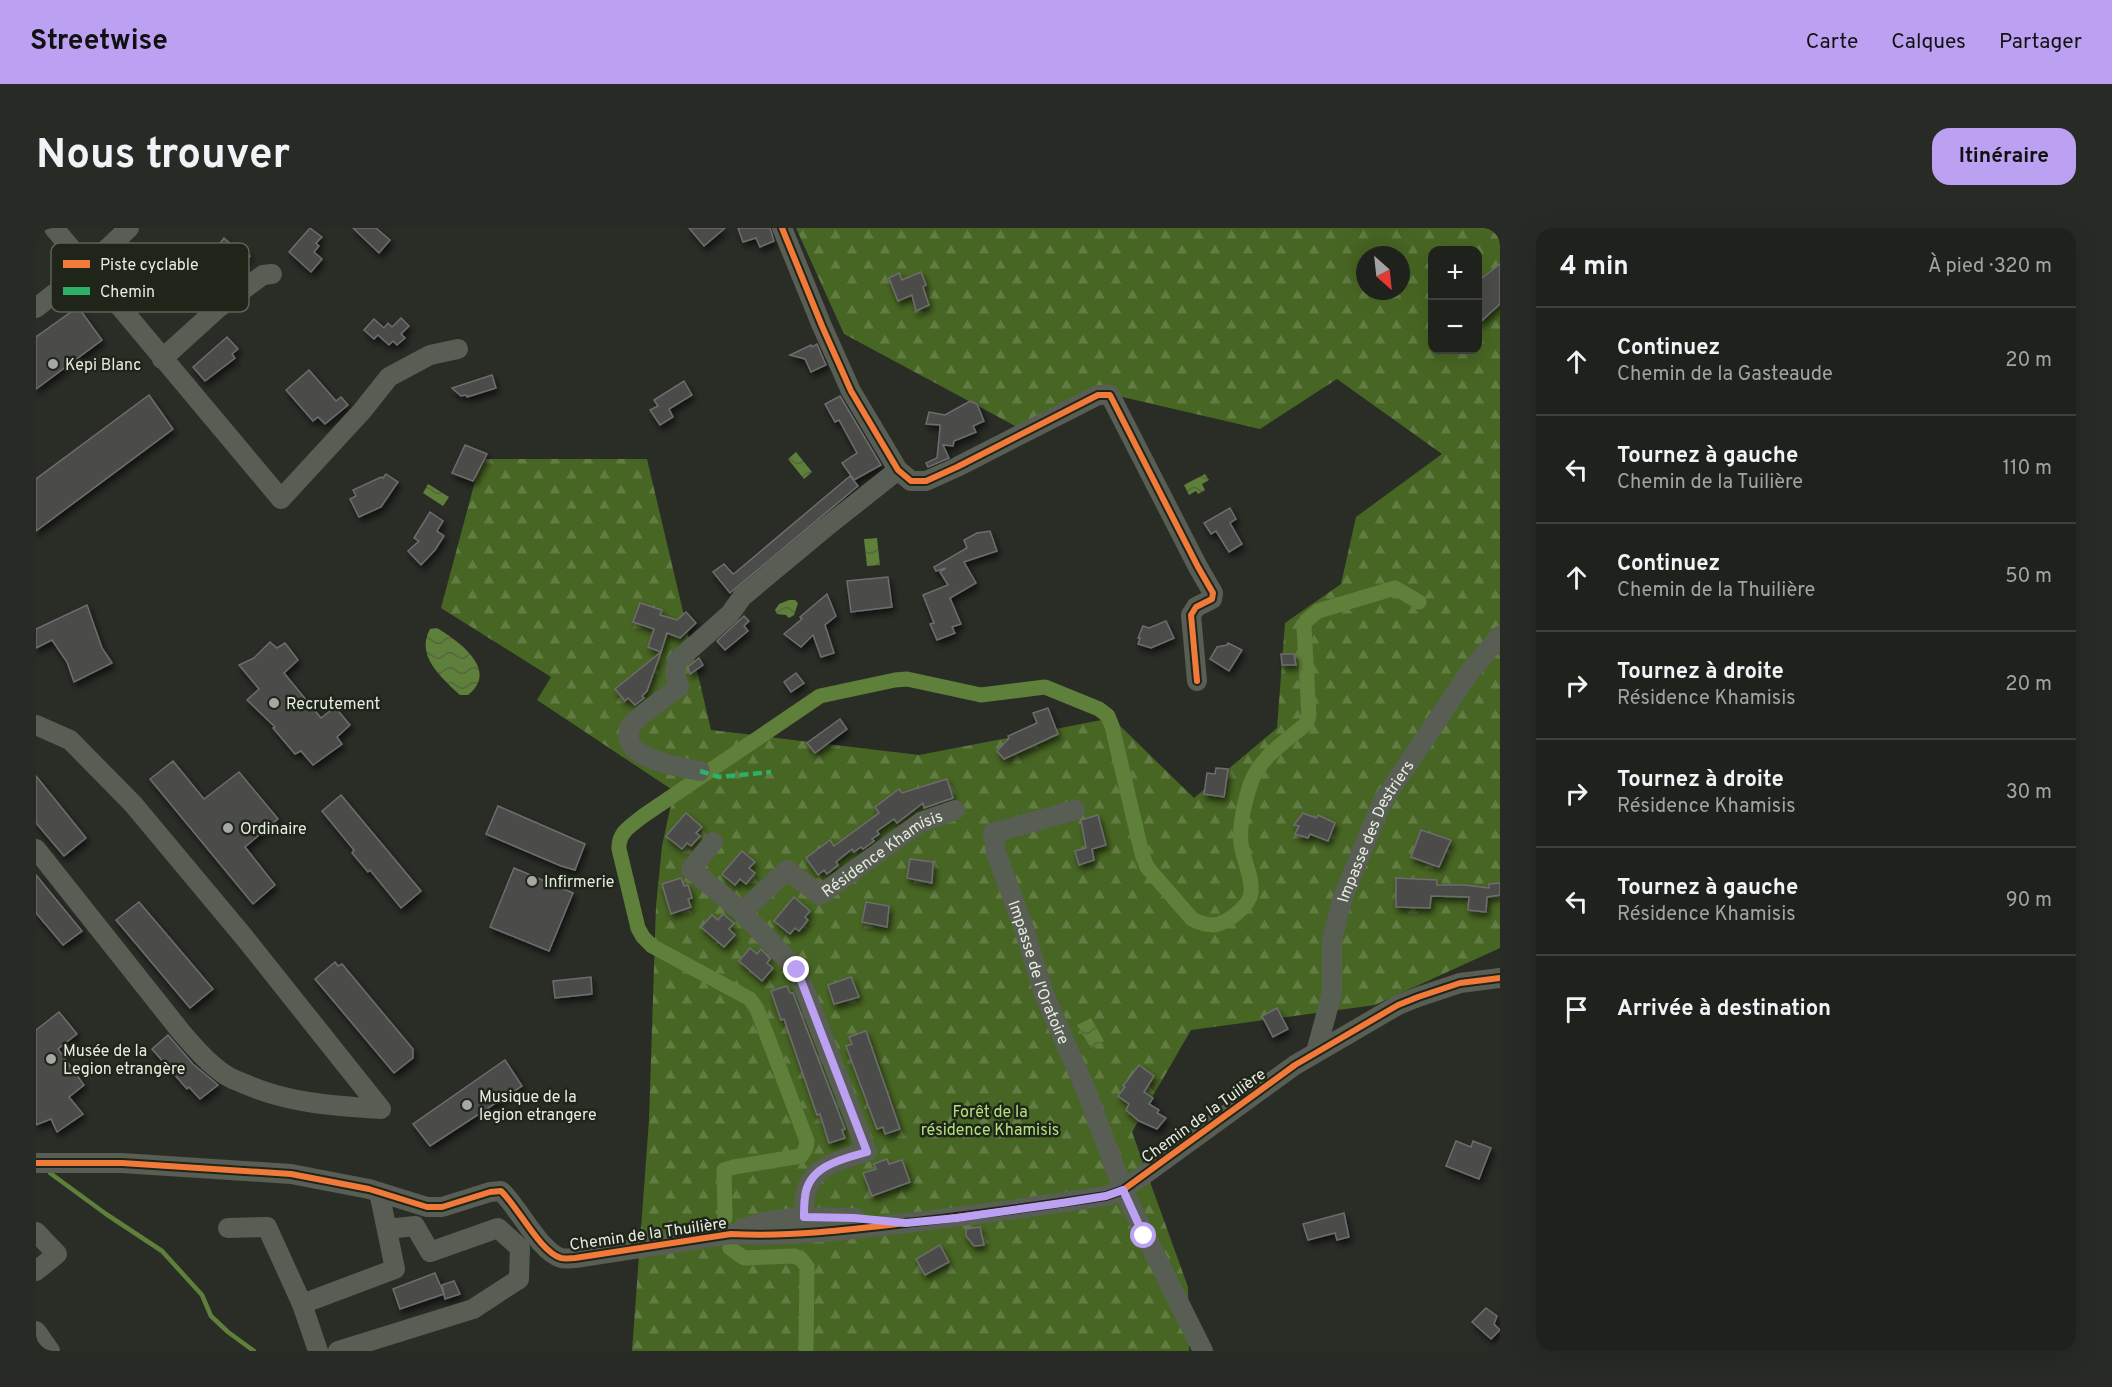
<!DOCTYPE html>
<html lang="fr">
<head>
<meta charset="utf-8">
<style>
	body { margin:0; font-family:Overpass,sans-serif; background:#272a25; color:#f1f3f6 }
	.controls { position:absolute; right:18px; top:18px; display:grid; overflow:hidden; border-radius:12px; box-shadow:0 6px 24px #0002 }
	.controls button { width:54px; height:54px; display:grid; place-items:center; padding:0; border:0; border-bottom:2px solid #3c3f3b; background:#1f221c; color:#f1f3f6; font:30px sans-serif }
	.compass { position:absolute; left:1320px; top:18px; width:54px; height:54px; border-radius:50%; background:#1f221c; box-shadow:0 6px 24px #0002; rotate:153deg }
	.stop { position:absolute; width:18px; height:18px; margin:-14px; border:4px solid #bca0f2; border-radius:50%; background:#fff }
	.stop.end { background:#bca0f2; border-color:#fff; box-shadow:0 2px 6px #0008 }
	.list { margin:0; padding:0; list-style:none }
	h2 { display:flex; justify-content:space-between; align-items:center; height:78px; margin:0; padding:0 24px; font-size:26px }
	h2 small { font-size:20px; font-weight:400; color:#a1a4a3 }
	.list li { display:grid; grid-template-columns:39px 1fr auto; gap:18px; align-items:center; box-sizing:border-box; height:108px; padding:0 24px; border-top:2px solid #3c3f3b }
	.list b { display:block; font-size:22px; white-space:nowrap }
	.list p { margin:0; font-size:20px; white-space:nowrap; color:#a1a4a3 }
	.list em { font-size:20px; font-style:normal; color:#a1a4a3 }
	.icon { flex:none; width:33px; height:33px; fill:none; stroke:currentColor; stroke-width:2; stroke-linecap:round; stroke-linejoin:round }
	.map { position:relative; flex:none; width:1464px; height:1123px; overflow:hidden; border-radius:18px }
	header { display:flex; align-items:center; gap:36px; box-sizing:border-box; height:84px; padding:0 30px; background:#bca0f2; color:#111 }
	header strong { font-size:28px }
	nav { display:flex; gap:33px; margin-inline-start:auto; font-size:21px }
	.intro { display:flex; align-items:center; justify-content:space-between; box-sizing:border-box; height:144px; padding:0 36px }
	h1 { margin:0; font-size:42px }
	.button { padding:15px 27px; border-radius:18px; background:#bca0f2; color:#111; font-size:21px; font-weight:700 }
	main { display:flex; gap:36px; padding:0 36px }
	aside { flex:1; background:#1f221c; border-radius:18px; box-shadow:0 6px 24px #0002 }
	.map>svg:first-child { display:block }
</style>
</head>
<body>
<header>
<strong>Streetwise</strong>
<nav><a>Carte</a><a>Calques</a><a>Partager</a></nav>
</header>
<div class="intro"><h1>Nous trouver</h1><a class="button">Itinéraire</a></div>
<main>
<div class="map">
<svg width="1464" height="1123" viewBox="0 0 1464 1123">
	<defs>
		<pattern id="forest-firs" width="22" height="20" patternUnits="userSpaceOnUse" patternTransform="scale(1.5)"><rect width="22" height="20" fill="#486623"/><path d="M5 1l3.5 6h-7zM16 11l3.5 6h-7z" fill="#627c43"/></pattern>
		<pattern id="water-waves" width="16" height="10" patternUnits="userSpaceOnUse" patternTransform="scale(1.5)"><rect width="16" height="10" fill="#5f803a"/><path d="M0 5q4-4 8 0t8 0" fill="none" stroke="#53663e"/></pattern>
		<filter id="shadow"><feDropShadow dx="2.5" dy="4.5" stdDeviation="3" flood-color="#0009"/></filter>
	</defs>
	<rect width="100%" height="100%" fill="#292d26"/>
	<!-- forest -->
	<path fill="url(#forest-firs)" fill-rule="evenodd" d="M760,0H1464V720L1339,777L1155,802L1096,904L1152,1059L1153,1123H596L613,892L620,678L626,618L638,563L501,472L515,449L405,380L445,231H611L675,502L883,527L1076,490L1158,570L1241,500L1249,395L1305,356L1320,289L1406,226L1301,151L1224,201L1065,164L983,200L808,106ZM1396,22H1442V122H1396ZM1329,27H1365V63H1329Z"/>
	<!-- water -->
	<g fill="url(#water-waves)">
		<polygon points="760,224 776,244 768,251 752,231"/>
		<polygon points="1169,246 1173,252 1166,256 1169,262 1162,266 1160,263 1153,267 1148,257"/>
		<polygon points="392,256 413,269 407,278 387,265"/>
		<polygon points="841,310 844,337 831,338 828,311"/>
		<polygon points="753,372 759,372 762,375 758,387 753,390 750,387 741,386 739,382 743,376"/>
		<path d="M401,400C423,413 464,443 432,467H424C406,450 379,428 394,401Z"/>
		<polygon points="1055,790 1068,813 1055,820 1041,797"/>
	</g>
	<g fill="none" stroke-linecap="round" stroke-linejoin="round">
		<!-- stream -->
		<polyline stroke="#5f803a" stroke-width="4.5" points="14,945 70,986 126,1023 166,1067 175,1088 192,1104 218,1123"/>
		<!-- canal -->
		<g stroke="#5f803a" stroke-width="15">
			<path d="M689,990L688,942L698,939L765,928L770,920L771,913L721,781L714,771L616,718L607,709L602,700L583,621C582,604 595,598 607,588L784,468L859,452L871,451L945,467L1009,459L1063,481L1072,488L1076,498L1106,626L1111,639L1156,691C1162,694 1170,697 1178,697C1191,695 1213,679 1215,665C1217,649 1207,632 1205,616C1203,597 1209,570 1216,552C1226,528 1250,513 1270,496L1273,488L1268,399L1270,393L1282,383L1359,360L1383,374"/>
			<polyline points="694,1020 708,1030 758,1028 765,1031 771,1039 770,1123"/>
		</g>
	</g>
	<!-- building -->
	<g fill="#4b4b4a" stroke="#6e6d6e" stroke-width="1.5" filter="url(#shadow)">
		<polygon points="274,0 286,9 280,15 283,18 278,24 286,31 275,44 253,24"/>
		<polygon points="317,0 340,0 354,12 343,25"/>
		<polygon points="653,0 689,0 668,18"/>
		<polygon points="702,0 734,0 738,13 724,19 720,10 707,14"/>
		<polygon points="188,10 196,17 199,15 214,28 203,39 197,34 180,51 172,44 174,41 168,35"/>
		<polygon points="1464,36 1464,76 1442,96 1442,53"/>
		<polygon points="885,44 890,57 887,59 893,77 880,83 876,67 862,73 853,50 863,45 866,52"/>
		<polygon points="42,79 66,112 0,161 0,109"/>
		<polygon points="365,90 373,98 365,106 369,110 361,117 357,113 353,117 342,107 338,111 328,102 338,91 348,100 352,95 356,99"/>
		<polygon points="191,109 202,121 196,126 199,130 169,153 157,139"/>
		<polygon points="781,116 790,137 775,144 769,131 754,127 775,117 776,119"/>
		<polygon points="273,142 300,173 305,169 312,177 289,196 282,189 277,193 250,162"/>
		<polygon points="456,147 460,160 431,169 430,167 425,168 416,160"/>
		<polygon points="648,153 656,167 633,181 637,189 624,197 614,182 622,178 618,172"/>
		<polygon points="113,167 137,201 0,303 0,251"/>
		<polygon points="804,168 845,237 818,252 806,235 821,225 803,192 799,194 789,176"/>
		<polygon points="934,173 941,176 948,193 937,198 940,204 918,213 917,218 907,217 913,230 892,239 890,235 901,230 904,200 904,197 890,196 893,184 909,187"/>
		<polygon points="429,217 451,226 437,253 416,245"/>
		<polygon points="350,246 362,254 345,279 323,289 314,271 320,268 317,262 345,249 347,250"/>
		<polygon points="814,248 822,258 694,365 677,344 688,336 697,346 700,344"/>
		<polygon points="1194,280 1200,291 1194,295 1206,316 1193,324 1180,303 1175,306 1168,295"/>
		<polygon points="394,284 407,293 401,303 408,308 399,322 385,337 372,323 383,313 378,310"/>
		<polygon points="954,303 961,323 928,334 940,355 914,370 925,396 916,399 919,405 901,412 894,396 898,395 887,367 912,357 904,344 910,340 900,343 898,339 931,320 928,312 941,305"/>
		<polygon points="852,349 856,379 815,384 811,353"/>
		<polygon points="791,366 800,388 789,397 798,425 785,429 777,407 765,419 748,406 766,391 764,389"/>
		<polygon points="604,375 626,382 624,387 641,392 650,384 660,395 644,410 631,405 625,424 612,419 618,401 597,394"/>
		<polygon points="51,377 66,420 76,435 38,454 31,434 16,412 0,420 0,401"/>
		<polygon points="708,388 713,393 708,398 712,403 689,422 681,413"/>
		<polygon points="1130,393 1138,410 1115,420 1102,416 1104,410 1102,410 1107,398 1113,400"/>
		<polygon points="234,414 241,420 249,415 262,432 248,445 285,490 299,479 314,497 301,509 306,516 277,537 265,523 259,526 237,500 239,499 211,472 223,461 203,437 218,430"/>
		<polygon points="1192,415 1206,422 1193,443 1174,431 1181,419 1191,417"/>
		<polygon points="625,424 611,463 606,468 608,470 599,477 592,470 589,473 579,461"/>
		<polygon points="1245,426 1258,426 1260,437 1246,437"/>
		<polygon points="663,430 667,437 654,446 652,439"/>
		<polygon points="760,445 768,455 755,464 748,454"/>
		<polygon points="1012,480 1022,506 968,531 961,523 973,510 972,508 1001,495 997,485"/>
		<polygon points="804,491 811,501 779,525 771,515"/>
		<polygon points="137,533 168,571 203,544 242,591 209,619 239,657 217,676 114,551"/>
		<polygon points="1180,540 1192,541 1188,569 1168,566 1171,545 1179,546"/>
		<polygon points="0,548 50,610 28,628 0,595"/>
		<polygon points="911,551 917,570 888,580 887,575 861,595 858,591 841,603 843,606 836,611 838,613 827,621 825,619 818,624 816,621 800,634 802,637 791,646 788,642 782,647 770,630 794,612 798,618 843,585 839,579 863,561 866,565"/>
		<polygon points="305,567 385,663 365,680 334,642 332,644 316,625 318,622 286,583"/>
		<polygon points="462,578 549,616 539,642 525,638 450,606"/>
		<polygon points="650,585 666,599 660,605 664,608 655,618 651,615 646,621 630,608"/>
		<polygon points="1267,585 1280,590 1282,587 1299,595 1292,613 1274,606 1272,610 1259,606 1263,598 1258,597"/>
		<polygon points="1062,587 1070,617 1056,621 1058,632 1043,637 1039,623 1050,620 1045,592"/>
		<polygon points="1385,602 1415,612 1403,639 1375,629"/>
		<polygon points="706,623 719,634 713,640 719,645 710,656 704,651 699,657 686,646"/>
		<polygon points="874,631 897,634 896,655 871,650"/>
		<polygon points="478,640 537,665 513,723 454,699"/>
		<polygon points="0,647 46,703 27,717 0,685"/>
		<polygon points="645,650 648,658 652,657 656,670 652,671 655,679 635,686 626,656"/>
		<polygon points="1360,650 1401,652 1401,657 1428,657 1453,660 1453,656 1464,655 1464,667 1451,669 1450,684 1432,682 1433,669 1395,668 1394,680 1360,679"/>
		<polygon points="758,669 774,683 769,689 772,692 763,703 759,700 754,706 738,693"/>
		<polygon points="103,674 177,761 154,780 80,692"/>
		<polygon points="830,674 853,678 851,699 826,694"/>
		<polygon points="687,686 698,695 693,701 699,707 688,719 665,699 676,687 682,692"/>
		<polygon points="714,720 721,726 725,721 734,731 731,735 737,740 726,753 703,733"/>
		<polygon points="299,734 302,738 306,736 377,821 377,830 358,845 279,751"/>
		<polygon points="555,749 556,766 519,770 517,753"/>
		<polygon points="815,749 823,769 798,776 792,757"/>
		<polygon points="751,758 754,765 757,765 809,901 806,902 809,910 793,915 784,886 781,887 748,791 745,792 735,763"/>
		<polygon points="1241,780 1252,801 1237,809 1226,788"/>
		<polygon points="23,784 41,806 22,821 48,857 33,869 47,886 21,904 15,891 0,897 0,802"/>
		<polygon points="830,803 864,901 849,906 847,899 841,901 810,818 816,816 813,809"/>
		<polygon points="132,807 157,836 182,857 164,871 153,859 151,861 116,821"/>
		<polygon points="469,832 486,858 394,918 377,896"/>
		<polygon points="1103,837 1118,848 1108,864 1117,870 1113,876 1123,882 1121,885 1130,890 1121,901 1103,893 1090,882 1093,876 1082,868 1089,859 1087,858"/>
		<polygon points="1420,913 1435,919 1437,913 1455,920 1443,951 1410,938"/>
		<polygon points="851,931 853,936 866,932 874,954 836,968 827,945 840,941 838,936"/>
		<polygon points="1308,985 1313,1009 1301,1012 1299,1005 1272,1012 1267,996"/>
		<polygon points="944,999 948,1017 938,1018 930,1008 930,1001"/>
		<polygon points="904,1017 913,1034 889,1047 880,1031"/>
		<polygon points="399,1045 408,1066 364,1081 357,1061"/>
		<polygon points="418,1053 424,1066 409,1071 406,1057"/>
		<polygon points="1450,1080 1461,1088 1458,1096 1464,1102 1455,1111 1436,1094"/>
	</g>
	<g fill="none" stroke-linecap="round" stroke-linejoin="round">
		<!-- minor -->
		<g stroke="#585e54" stroke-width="20">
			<polyline points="18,0 245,271 326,183 353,149 394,127 422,121"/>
			<polyline points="746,0 786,98 815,163 862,242 875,253 890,253 921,239 1062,167 1074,167 1162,339 1177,365 1176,371 1160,379 1155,387 1161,453"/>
			<polyline points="51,40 93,0"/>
			<polyline points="0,80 19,65"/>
			<polyline points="126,131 181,81 227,47 236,46"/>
			<path d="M0,497L34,512L97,576L208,709L345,881C298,878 252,875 209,856C202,853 195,851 188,846C172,835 159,820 146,805L0,621"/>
			<path d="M664,543C645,539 578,530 595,498C600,489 633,467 643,459L639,445L641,433L694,386L706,369L790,299L862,242"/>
			<path id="s1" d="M1039,582L957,605L960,624L988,701L1008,766L1052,867L1087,962L1167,1123"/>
			<polyline points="677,614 655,641 706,684"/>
			<path id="s2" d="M1280,824L1296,765V711L1307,669L1346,574L1433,445L1464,408"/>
			<path d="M0,935H86L255,946L333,961L391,979H406L454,964L465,963C483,980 504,1024 525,1030C529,1031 535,1030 539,1030L695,1006C753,1009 812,1002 869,995C936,988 1003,978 1070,968L1087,962L1259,837L1362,777L1382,769L1424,755L1464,750"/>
			<path id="s3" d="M768,998C768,989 767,978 769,969C773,938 806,931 831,924L761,742L706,684L751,642L784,667L885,594L919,582"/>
			<polyline points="192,1000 231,999 266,1076"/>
			<path d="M706,1001C742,986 780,989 819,990"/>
			<polyline points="0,1004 21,1026 0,1043"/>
			<polyline points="0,1103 14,1123"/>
			<polyline points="282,1123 266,1076 359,1041 343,964"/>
			<polyline points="302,1123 437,1081 483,1051 484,1020 462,1000 394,1024 379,998 351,1001"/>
		</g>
		<!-- quiet -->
		<polyline stroke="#2db169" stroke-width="4.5" stroke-dasharray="9 4.5" stroke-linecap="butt" points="664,543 683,549 735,544"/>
		<defs>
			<g id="cycleway">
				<polyline points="746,0 786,98 815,163 862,242 875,253 890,253 921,239 1062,167 1074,167 1162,339 1177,365 1176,371 1160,379 1155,387 1161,453"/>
				<path d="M0,935H86L255,946L333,961L391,979H406L454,964L465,963C483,980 504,1024 525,1030C529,1031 535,1030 539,1030L695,1006C753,1009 812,1002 869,995C936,988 1003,978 1070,968L1087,962L1259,837L1362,777L1382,769L1424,755L1464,750"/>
			</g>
		</defs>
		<!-- cycleway casing -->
		<use href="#cycleway" stroke="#1f2619" stroke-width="10"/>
		<!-- cycleway -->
		<use href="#cycleway" stroke="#f17a3a" stroke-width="6"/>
	</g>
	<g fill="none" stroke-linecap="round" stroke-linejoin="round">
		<!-- route -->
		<path stroke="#bca0f2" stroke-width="8" d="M761,742L831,924C806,931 772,938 769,969C768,976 768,982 768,989L818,990L870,995L921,990L1026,975L1070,968L1087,962L1108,1008"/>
	</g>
	<!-- markers -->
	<g fill="#a4a9a1" stroke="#1f2619" stroke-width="2">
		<circle cx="17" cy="136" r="6"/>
		<circle cx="238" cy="475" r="6"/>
		<circle cx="192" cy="600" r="6"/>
		<circle cx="496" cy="653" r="6"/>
		<circle cx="15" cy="831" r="6"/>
		<circle cx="431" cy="877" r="6"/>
	</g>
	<g text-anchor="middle" stroke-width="5" stroke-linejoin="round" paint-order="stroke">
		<!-- poi labels -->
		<g font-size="16" fill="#e7ece3" stroke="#1f2619" text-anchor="start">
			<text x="29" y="142">Kepi Blanc</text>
			<text x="250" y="481">Recrutement</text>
			<text x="204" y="606">Ordinaire</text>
			<text x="508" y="659">Infirmerie</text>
			<text x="27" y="828">Musée de la<tspan x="27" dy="18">Legion etrangère</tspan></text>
			<text x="443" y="874">Musique de la<tspan x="443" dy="18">legion etrangere</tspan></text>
		</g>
		<!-- street labels -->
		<g font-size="16" fill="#e7ece3" stroke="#1f2619">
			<text dy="6" stroke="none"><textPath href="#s2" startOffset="232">Impasse des Destriers</textPath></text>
			<text dy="6" stroke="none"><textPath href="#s3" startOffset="564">Résidence Khamisis</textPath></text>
			<text dy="6" stroke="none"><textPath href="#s1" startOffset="232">Impasse de l'Oratoire</textPath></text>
			<text transform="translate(1167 887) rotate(-36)" y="6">Chemin de la Tuilière</text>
			<text transform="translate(612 1005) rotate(-8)" y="6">Chemin de la Thuilière</text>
		</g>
		<!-- park labels -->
		<g font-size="16" fill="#b1e27b" stroke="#1f2619">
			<text x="954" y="889">Forêt de la<tspan x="954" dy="18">résidence Khamisis</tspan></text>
		</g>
	</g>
	<!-- legend -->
	<rect x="15" y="15" width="198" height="69" rx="9" fill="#1f2619" stroke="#5b6156" stroke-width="1.5"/>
	<rect x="27" y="32" width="27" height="8" fill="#f17a3a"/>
	<rect x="27" y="59" width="27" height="8" fill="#2db169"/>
	<g font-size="16" fill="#e7ece3">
		<text x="64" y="42">Piste cyclable</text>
		<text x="64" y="69">Chemin</text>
	</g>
</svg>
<div class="controls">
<button>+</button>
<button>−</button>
</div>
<svg class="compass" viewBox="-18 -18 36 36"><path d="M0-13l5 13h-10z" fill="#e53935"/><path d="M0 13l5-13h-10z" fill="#a1a4a3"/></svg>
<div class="stop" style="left:1108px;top:1008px"></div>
<div class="stop end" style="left:761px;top:742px"></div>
</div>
<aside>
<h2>4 min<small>À pied · 320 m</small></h2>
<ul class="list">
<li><svg class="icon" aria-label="ahead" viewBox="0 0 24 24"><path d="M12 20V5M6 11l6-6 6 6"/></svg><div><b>Continuez</b><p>Chemin de la Gasteaude</p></div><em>20 m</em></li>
<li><svg class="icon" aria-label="left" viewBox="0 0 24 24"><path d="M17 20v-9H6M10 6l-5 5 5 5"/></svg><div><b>Tournez à gauche</b><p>Chemin de la Tuilière</p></div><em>110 m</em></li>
<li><svg class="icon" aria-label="ahead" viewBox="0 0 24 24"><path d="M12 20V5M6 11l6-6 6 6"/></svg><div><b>Continuez</b><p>Chemin de la Thuilière</p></div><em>50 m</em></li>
<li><svg class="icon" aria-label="right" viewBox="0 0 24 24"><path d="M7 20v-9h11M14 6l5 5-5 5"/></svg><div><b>Tournez à droite</b><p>Résidence Khamisis</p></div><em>20 m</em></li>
<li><svg class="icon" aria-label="right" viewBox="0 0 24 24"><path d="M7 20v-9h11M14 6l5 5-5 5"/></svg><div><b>Tournez à droite</b><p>Résidence Khamisis</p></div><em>30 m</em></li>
<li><svg class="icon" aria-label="left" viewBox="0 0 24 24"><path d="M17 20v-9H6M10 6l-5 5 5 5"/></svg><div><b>Tournez à gauche</b><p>Résidence Khamisis</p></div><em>90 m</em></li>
<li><svg class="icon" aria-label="arrive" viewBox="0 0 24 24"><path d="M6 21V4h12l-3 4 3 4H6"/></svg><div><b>Arrivée à destination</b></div></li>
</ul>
</aside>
</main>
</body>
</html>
